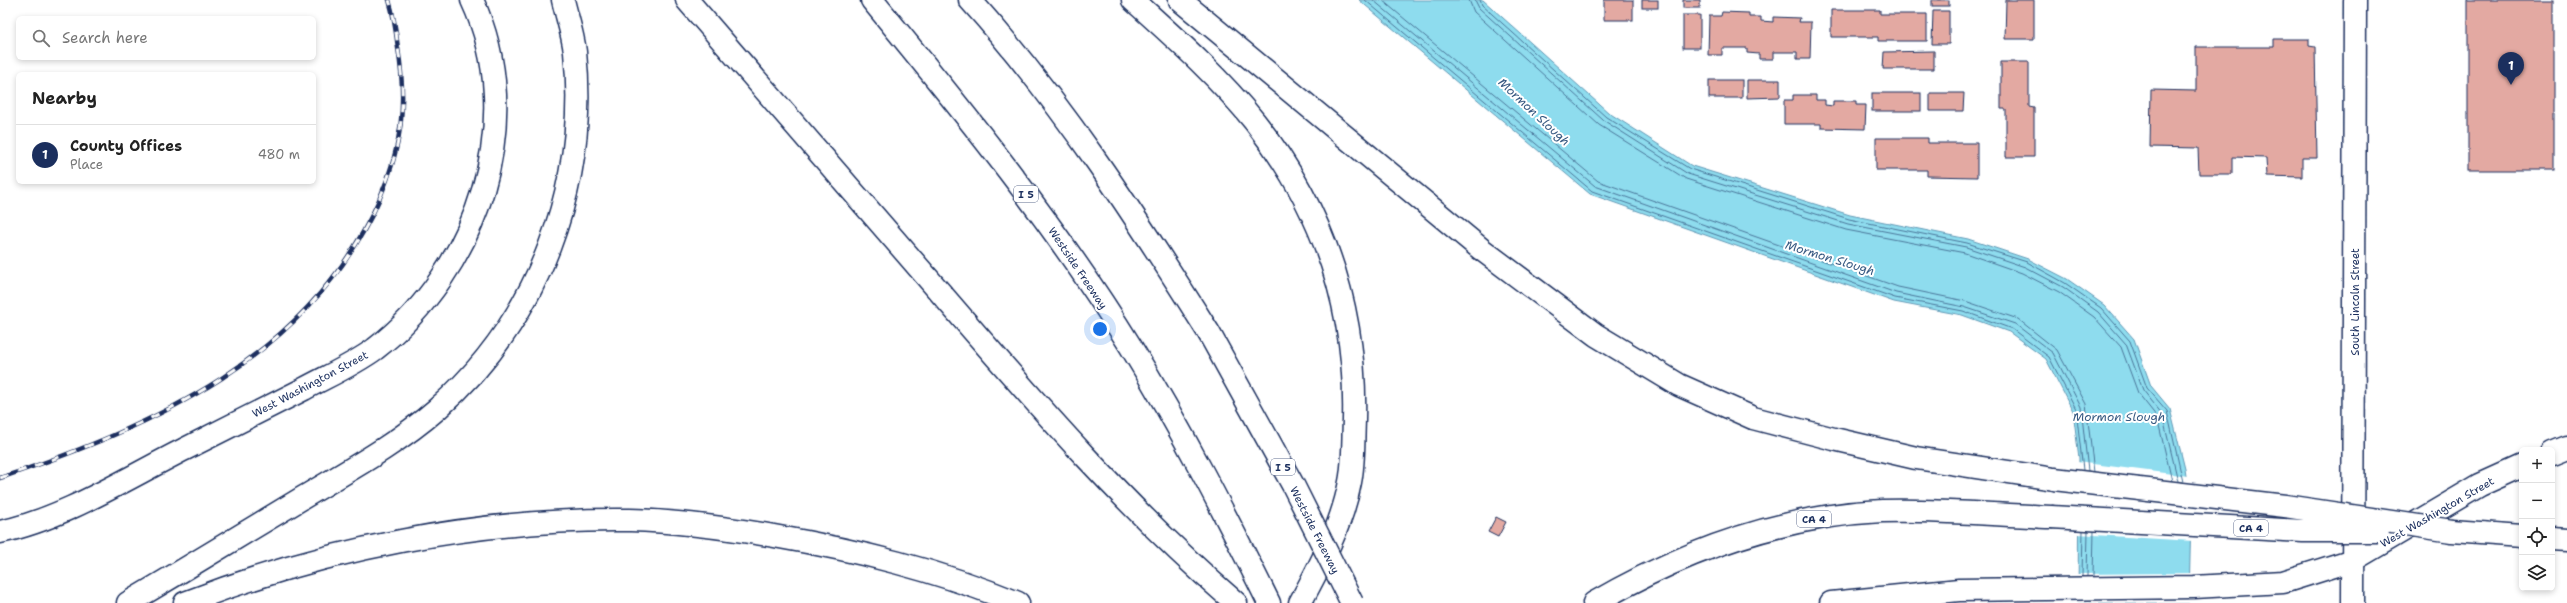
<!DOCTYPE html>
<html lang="en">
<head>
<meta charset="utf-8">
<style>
	body { margin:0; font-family:"Shantell Sans",sans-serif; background:#f6f6f6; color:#222 }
	.controls { position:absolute; right:12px; bottom:12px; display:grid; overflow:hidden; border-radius:6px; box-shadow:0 2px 6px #0003 }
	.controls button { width:36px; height:36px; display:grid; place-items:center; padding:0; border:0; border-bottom:1px solid #e0e0e0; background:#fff; color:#222; font:20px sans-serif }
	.you { position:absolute; left:1100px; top:329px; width:14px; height:14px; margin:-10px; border:3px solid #fff; border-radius:50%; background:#1a73e8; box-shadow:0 0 0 6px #1a73e833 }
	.badge { display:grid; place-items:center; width:26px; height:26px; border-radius:50%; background:#1b2f5e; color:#fff; font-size:13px; font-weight:700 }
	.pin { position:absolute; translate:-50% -33px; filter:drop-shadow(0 1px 2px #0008) }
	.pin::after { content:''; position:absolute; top:21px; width:14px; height:12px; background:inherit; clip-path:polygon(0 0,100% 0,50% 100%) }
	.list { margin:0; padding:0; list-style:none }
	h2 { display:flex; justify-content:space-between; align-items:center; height:52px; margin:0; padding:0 16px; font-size:17px }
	h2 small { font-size:13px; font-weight:400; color:#767676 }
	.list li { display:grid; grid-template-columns:26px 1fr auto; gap:12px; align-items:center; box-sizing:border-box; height:60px; padding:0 16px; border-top:1px solid #e0e0e0 }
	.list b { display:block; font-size:15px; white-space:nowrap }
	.list p { margin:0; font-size:13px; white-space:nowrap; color:#767676 }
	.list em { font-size:13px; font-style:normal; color:#767676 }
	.icon { flex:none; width:22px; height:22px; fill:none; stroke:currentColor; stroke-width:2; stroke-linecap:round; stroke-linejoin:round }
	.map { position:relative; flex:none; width:2567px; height:603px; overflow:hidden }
	.search { position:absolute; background:#fff; box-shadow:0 2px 6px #0003; left:16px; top:16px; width:300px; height:44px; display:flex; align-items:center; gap:10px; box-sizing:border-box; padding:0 14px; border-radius:6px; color:#767676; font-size:15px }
	.panel { position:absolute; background:#fff; box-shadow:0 2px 6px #0003; left:16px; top:72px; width:300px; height:112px; border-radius:6px }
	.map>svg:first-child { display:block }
</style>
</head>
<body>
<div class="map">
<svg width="2567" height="603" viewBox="0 0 2567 603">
	<rect width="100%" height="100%" fill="#fff"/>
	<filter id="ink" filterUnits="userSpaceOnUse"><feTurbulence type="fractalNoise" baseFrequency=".025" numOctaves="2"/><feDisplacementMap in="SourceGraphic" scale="8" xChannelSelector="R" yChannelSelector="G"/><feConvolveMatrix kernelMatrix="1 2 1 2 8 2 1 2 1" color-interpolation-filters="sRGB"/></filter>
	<g filter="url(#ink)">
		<!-- water -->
		<polygon fill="#8edcee" stroke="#6097b4" points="1359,0 1483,0 1609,113 1692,166 1850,215 1968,239 2028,259 2067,279 2104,305 2134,339 2151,386 2170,409 2185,469 2191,510 2189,603 2078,603 2079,458 2073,411 2046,359 2009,332 1962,315 1894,302 1590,194"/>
		<!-- pier -->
		<g fill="#fff">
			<polygon points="2077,462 2188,476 2193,509 2193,541 2077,534"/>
			<polygon points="2192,573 2191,603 2076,603 2076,574"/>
		</g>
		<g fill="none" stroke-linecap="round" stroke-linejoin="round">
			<!-- shore -->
			<g stroke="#497498" stroke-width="1">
				<polyline points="1365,0 1592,191 1895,298 1963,311 2012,329 2049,357 2076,409 2083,470"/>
				<polyline points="1373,0 1595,186 1896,293 1964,307 2015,324 2053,353 2081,407 2088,471"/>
				<polyline points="1382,0 1598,181 1898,287 1965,301 2018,319 2057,350 2086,404 2094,472"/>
				<polyline points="1469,0 1474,12 1599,125 1686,179 1846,230 1965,253 2022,273 2059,292 2094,317 2121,347 2138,393 2157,417 2172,481"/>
				<polyline points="1475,0 1479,8 1603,120 1688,174 1848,224 1966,247 2025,267 2063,287 2098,312 2126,344 2143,390 2162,414 2178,481"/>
				<polyline points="1480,0 1482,5 1606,117 1690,169 1849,219 1967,243 2027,262 2065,283 2101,308 2130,341 2147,388 2167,411 2183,482"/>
				<polyline points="2082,576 2083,531"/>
				<polyline points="2087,576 2088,531"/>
				<polyline points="2093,576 2094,531"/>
			</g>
		</g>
		<!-- building -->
		<g fill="#e3a9a2" stroke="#1b2f5e">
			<rect x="1604" y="0" width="29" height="20"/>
			<rect x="1642" y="0" width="16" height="8"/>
			<rect x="1683" y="0" width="17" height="8"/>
			<rect x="1932" y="0" width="17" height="6"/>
			<polygon points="2006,0 2034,0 2034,39 2005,39"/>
			<rect x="2468" y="0" width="86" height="170"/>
			<polygon points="1831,10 1880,10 1880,14 1927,14 1927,41 1878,41 1878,37 1831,37"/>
			<polygon points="1933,11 1949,11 1949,44 1932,44"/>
			<polygon points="1722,12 1749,13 1749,17 1761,17 1761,21 1773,22 1773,17 1800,18 1799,22 1811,22 1810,59 1797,59 1797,52 1773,52 1773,59 1759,59 1759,54 1747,53 1747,48 1722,48 1722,55 1708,55 1709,16 1721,16"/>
			<rect x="1683" y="15" width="17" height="33"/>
			<polygon points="2274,39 2309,39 2309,46 2315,47 2317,158 2302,158 2302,177 2267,176 2266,158 2232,157 2232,174 2199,174 2198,148 2150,147 2151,90 2196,91 2196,47 2274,47"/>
			<polygon points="1934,51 1934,69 1883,69 1884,52"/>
			<polygon points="2001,62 2029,62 2029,107 2034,108 2034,157 2006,157 2006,109 2001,109"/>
			<rect x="1709" y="80" width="33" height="18"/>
			<polygon points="1747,80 1780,80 1780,97 1747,98"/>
			<rect x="1872" y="93" width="49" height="18"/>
			<polygon points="1930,93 1964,93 1963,111 1930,111"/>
			<polygon points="1793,95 1816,95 1816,100 1825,100 1825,105 1833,106 1833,101 1856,101 1856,105 1866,105 1865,129 1821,128 1821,124 1784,124 1784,100 1793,100"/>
			<polygon points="1876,138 1928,138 1928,143 1977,143 1977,177 1927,176 1927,170 1876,170"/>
			<polygon points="1496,517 1506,522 1498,537 1488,532"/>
		</g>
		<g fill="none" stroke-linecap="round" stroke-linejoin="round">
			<defs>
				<g id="minor">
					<polyline points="2552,453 2567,447"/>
					<path d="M0,532C63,519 127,478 185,449C225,429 265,409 304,389C328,376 353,365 375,349C478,270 528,120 472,0"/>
					<polyline points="2353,560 2480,485 2522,466"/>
					<polyline points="2353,603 2355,0"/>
				</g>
				<g id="highway">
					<path d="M687,0C773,99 859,199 945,298C1037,405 1129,511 1236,603"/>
					<path d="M872,0C964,112 1055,224 1131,347C1182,430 1226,516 1269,603"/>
					<path d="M970,0C1062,102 1136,217 1209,333"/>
					<path d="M1133,0C1175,38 1219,77 1255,122C1324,210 1357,309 1354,420C1353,441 1354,462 1350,482C1342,525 1320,566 1300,603"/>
					<polyline points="1180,0 1481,249 1596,335 1679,385 1753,418 1834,439 1916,458 2054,479"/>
					<polyline points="2452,531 2522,536"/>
					<polyline points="2552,538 2567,539"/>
					<path d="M128,603C187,568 246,532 304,497C349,470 397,444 437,409C538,321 589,185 575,52C573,35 567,17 563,0"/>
					<path d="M185,603C323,549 481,518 630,520C678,521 727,528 774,536C860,551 937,570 1018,603"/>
					<path d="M1594,603C1682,552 1779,516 1882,511C1936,509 1997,515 2051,517"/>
					<polyline points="1831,603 1959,590 2194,587 2283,582 2353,560"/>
				</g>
			</defs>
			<!-- minor casing -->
			<use href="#minor" stroke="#1b2f5e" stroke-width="25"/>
			<!-- highway casing -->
			<use href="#highway" stroke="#1b2f5e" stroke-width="25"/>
			<!-- minor -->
			<use href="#minor" stroke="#fff" stroke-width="22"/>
			<!-- highway -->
			<use href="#highway" stroke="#fff" stroke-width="22"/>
			<defs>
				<path id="rail" d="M0,478C154,426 310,357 379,200C402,147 407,104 398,48C396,31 394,16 389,0"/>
			</defs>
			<!-- rail casing -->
			<use href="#rail" stroke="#1b2f5e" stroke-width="4.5"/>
			<!-- rail -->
			<use href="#rail" stroke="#fff" stroke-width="3" stroke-dasharray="9" stroke-linecap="butt"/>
			<defs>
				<g id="highway-bridge">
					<polyline points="1209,333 1293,485 1352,603"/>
					<polyline points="2054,479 2285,506 2452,531"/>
					<polyline points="2051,517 2303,531 2378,531"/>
				</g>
			</defs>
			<!-- highway-bridge casing -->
			<use href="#highway-bridge" stroke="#1b2f5e" stroke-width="25" stroke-linecap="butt"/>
			<!-- highway-bridge -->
			<use href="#highway-bridge" stroke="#fff" stroke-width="22"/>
		</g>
	</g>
	<g text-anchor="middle" stroke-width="4" stroke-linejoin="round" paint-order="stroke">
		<!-- shield labels -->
		<g fill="#fff" stroke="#5f6d8e" stroke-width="1">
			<rect x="1014" y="186" width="24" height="16" rx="3"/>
			<rect x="1271" y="459" width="24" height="16" rx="3"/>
			<rect x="1797" y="511" width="34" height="16" rx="3"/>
			<rect x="2234" y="520" width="34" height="16" rx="3"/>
		</g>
		<g font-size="10" font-weight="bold" fill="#1b2f5e">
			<text x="1026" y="198">I 5</text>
			<text x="1283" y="471">I 5</text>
			<text x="1814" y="523">CA 4</text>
			<text x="2251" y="532">CA 4</text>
		</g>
		<!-- street labels -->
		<g font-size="11" fill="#1b2f5e" stroke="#fff">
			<text transform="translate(1078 268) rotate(56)" y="4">Westside Freeway</text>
			<text transform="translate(2355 302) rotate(-90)" y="4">South Lincoln Street</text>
			<text transform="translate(310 384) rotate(-28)" y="4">West Washington Street</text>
			<text transform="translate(2437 512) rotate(-30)" y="4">West Washington Street</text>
			<text transform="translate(1315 530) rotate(63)" y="4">Westside Freeway</text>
		</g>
		<!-- water labels -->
		<g font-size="12" font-style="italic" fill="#385a82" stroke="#fff">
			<text transform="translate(1534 112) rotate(43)" y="4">Mormon Slough</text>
			<text transform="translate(1830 258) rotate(17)" y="4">Mormon Slough</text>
			<text x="2119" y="421">Mormon Slough</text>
		</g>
	</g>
</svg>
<div class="controls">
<button>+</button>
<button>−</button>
<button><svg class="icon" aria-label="locate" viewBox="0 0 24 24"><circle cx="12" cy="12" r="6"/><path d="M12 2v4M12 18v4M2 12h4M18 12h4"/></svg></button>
<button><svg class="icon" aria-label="layers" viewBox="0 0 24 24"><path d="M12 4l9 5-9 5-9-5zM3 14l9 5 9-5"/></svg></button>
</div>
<div class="you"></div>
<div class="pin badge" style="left:2511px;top:85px">1</div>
<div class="search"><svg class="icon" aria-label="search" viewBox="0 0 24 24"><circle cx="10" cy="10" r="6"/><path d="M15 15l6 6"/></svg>Search here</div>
<section class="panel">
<h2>Nearby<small></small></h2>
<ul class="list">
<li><span class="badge">1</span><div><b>County Offices</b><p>Place</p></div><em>480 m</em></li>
</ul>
</section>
</div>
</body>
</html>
